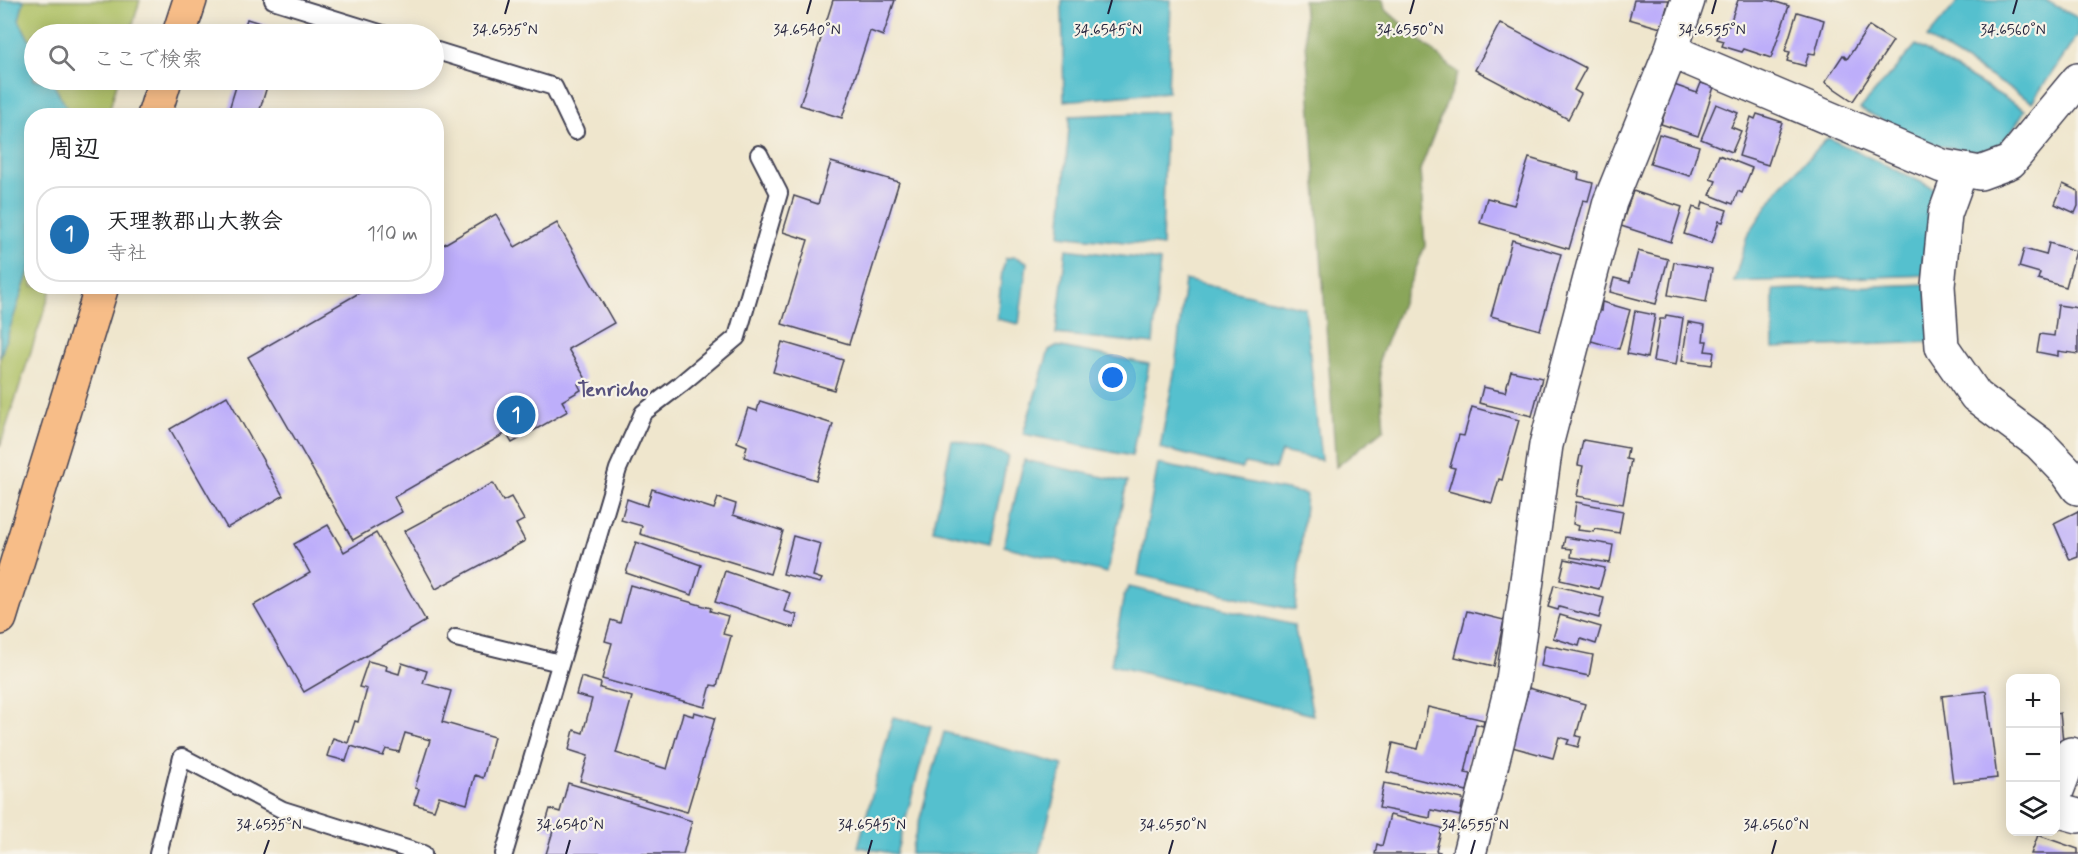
<!DOCTYPE html>
<html lang="ja">
<head>
<meta charset="utf-8">
<style>
	body { margin:0; font-family:Mynerve,"Klee One",sans-serif; background:#f6f6f6; color:#202124 }
	.controls { position:absolute; right:18px; bottom:18px; display:grid; overflow:hidden; border-radius:12px; box-shadow:0 3px 15px #0003 }
	.controls button { width:54px; height:54px; display:grid; place-items:center; padding:0; border:0; border-bottom:2px solid #e0e0e0; background:#fff; color:#202124; font:30px sans-serif }
	.you { position:absolute; left:1113px; top:378px; width:21px; height:21px; margin:-15px; border:4px solid #fff; border-radius:50%; background:#1a73e8; box-shadow:0 0 0 9px #1a73e833 }
	.badge { display:grid; place-items:center; width:39px; height:39px; border-radius:50%; background:#1f6fb2; color:#fff; font-size:20px; font-weight:700 }
	.pin { position:absolute; translate:-50% -50%; border:3px solid #fff; box-shadow:0 2px 6px #0006 }
	.list { margin:0; padding:0; list-style:none }
	h2 { display:flex; justify-content:space-between; align-items:center; height:78px; margin:0; padding:0 24px; font-size:26px }
	h2 small { font-size:20px; font-weight:400; color:#757577 }
	.list li { display:grid; grid-template-columns:39px 1fr auto; gap:18px; align-items:center; box-sizing:border-box; height:96px; margin:0 12px 12px; padding:0 12px; border:2px solid #e0e0e0; border-radius:24px }
	.list b { display:block; font-size:22px; white-space:nowrap }
	.list p { margin:0; font-size:20px; white-space:nowrap; color:#757577 }
	.list em { font-size:20px; font-style:normal; color:#757577 }
	.icon { flex:none; width:33px; height:33px; fill:none; stroke:currentColor; stroke-width:2; stroke-linecap:round; stroke-linejoin:round }
	.map { position:relative; flex:none; width:2078px; height:854px; overflow:hidden }
	.search { position:absolute; background:#fff; box-shadow:0 3px 15px #0003; left:24px; top:24px; width:420px; height:66px; display:flex; align-items:center; gap:15px; box-sizing:border-box; padding:0 21px; border-radius:33px; color:#757577; font-size:22px }
	.panel { position:absolute; background:#fff; box-shadow:0 3px 15px #0003; left:24px; top:108px; width:420px; height:186px; border-radius:24px }
	.map>svg:first-child { display:block }
</style>
</head>
<body>
<div class="map">
<svg width="2078" height="854" viewBox="0 0 2078 854">
	<rect width="100%" height="100%" fill="#f7f3e8"/>
	<filter id="ink" filterUnits="userSpaceOnUse"><feTurbulence type="fractalNoise" baseFrequency=".0167" numOctaves="2"/><feDisplacementMap in="SourceGraphic" scale="12" xChannelSelector="R" yChannelSelector="G"/><feConvolveMatrix kernelMatrix="1 2 1 2 8 2 1 2 1" color-interpolation-filters="sRGB"/></filter>
	<filter id="wash" filterUnits="userSpaceOnUse"><feTurbulence type="fractalNoise" baseFrequency=".008" numOctaves="4" result="noise"/><feDisplacementMap in="SourceGraphic" scale="24" xChannelSelector="R" yChannelSelector="G"/><feGaussianBlur stdDeviation="1.35" result="paint"/><feColorMatrix in="noise" values="0 0 0 0 0 0 0 0 0 0 0 0 0 0 0 0 0 1.4 0 .05"/><feComposite in="paint" operator="in"/></filter>
	<g filter="url(#wash)">
		<rect width="100%" height="100%" fill="#efe6cd"/>
		<!-- green -->
		<polygon fill="#adc064" stroke="#687150" stroke-width="1.5" points="0,0 140,0 130,34 34,34 34,80 118,80 108,115 32,116 32,286 52,287 0,446"/>
		<!-- forest -->
		<polygon fill="#8aa65a" stroke="#56644a" stroke-width="1.5" points="1303,0 1383,0 1385,9 1458,73 1420,170 1425,246 1379,360 1384,429 1336,467"/>
		<!-- water -->
		<g fill="#54c0ce" stroke="#3b7184" stroke-width="1.5">
			<polygon points="0,0 24,0 19,20 34,49 34,80 51,80 71,115 32,116 31,265 0,358"/>
			<polygon points="1062,0 1171,0 1168,92 1064,101"/>
			<polygon points="1959,0 2045,0 2078,18 2078,35 2032,102 1927,38"/>
			<path d="M1916,45L2025,110C2017,122 2009,139 1996,146C1959,166 1894,125 1860,109Z"/>
			<polygon points="1166,112 1162,246 1060,235 1070,116"/>
			<polygon points="1828,138 1940,191 1929,275 1734,282 1747,236 1780,187"/>
			<polygon points="1066,249 1160,261 1153,344 1056,334"/>
			<polygon points="1015,257 1027,262 1019,324 997,319 1002,271 1006,258"/>
			<polygon points="1185,280 1305,308 1321,460 1281,452 1275,469 1245,463 1242,469 1160,448 1175,368"/>
			<polygon points="1926,284 1934,342 1773,348 1773,290"/>
			<polygon points="1056,346 1149,364 1132,456 1023,434 1049,350"/>
			<polygon points="952,440 1008,455 990,543 933,530"/>
			<polygon points="1024,460 1127,482 1107,573 1004,546"/>
			<polygon points="1158,464 1306,494 1295,610 1138,575"/>
			<polygon points="1129,587 1294,625 1313,715 1111,665 1124,595"/>
			<polygon points="893,717 931,726 896,854 858,847"/>
			<polygon points="944,732 1063,765 1039,854 910,854"/>
		</g>
		<g id="blocks">
			<!-- building -->
			<g fill="#bdaefa">
				<polygon points="833,0 895,0 883,36 870,31 842,118 800,105"/>
				<polygon points="1634,0 1669,0 1661,28 1629,19"/>
				<polygon points="1738,0 1769,0 1789,6 1771,58 1744,49 1742,52 1722,46 1724,41 1717,39 1722,24 1729,26"/>
				<polygon points="1797,12 1824,20 1815,54 1809,53 1805,66 1787,61 1790,52 1785,51"/>
				<polygon points="247,19 285,31 283,34 242,34"/>
				<polygon points="1500,23 1586,68 1574,90 1581,94 1568,119 1475,70"/>
				<polygon points="1869,26 1893,41 1853,101 1825,82 1843,55 1847,59"/>
				<polygon points="238,80 269,80 258,116 227,116"/>
				<polygon points="1701,83 1714,87 1698,136 1661,124 1674,85 1697,93"/>
				<polygon points="1716,104 1738,113 1731,127 1741,131 1732,152 1701,139"/>
				<polygon points="1757,114 1782,122 1768,165 1739,156 1751,117 1755,119"/>
				<polygon points="1659,134 1699,146 1690,176 1650,164"/>
				<polygon points="1719,155 1752,168 1742,193 1738,191 1733,204 1710,195 1716,181 1710,179"/>
				<polygon points="1529,158 1579,173 1578,179 1593,183 1588,201 1583,200 1569,249 1480,223 1487,198 1514,205"/>
				<polygon points="831,162 899,182 849,344 782,324 808,240 783,232 794,196 818,204"/>
				<polygon points="2063,184 2078,191 2078,206 2075,213 2055,204"/>
				<polygon points="1633,191 1682,207 1671,242 1621,226"/>
				<polygon points="1703,202 1727,210 1723,222 1719,221 1712,243 1684,234 1693,207 1701,210"/>
				<polygon points="496,214 515,247 557,223 614,323 568,349 586,379 578,384 581,390 562,401 568,411 512,443 506,433 394,497 402,512 353,540 248,357 371,286 436,286 436,249"/>
				<polygon points="1512,240 1561,254 1540,330 1491,316"/>
				<polygon points="2049,243 2076,251 2066,287 2038,279 2040,273 2019,267 2024,249 2046,255"/>
				<polygon points="1638,251 1668,259 1656,304 1610,292 1614,278 1630,282"/>
				<polygon points="1674,262 1712,269 1706,302 1668,295"/>
				<polygon points="1602,302 1630,310 1619,349 1588,340 1597,310 1601,311"/>
				<polygon points="2058,305 2078,308 2078,354 2058,351 2058,356 2037,352 2040,334 2054,336"/>
				<polygon points="1635,311 1655,315 1647,358 1627,354"/>
				<polygon points="1666,315 1683,318 1676,365 1653,361 1660,319 1665,319"/>
				<polygon points="1688,322 1705,325 1703,341 1707,341 1705,351 1714,352 1712,365 1682,361"/>
				<polygon points="782,342 843,360 834,390 773,372"/>
				<polygon points="1511,371 1542,378 1532,416 1479,403 1483,387 1505,392"/>
				<polygon points="227,396 283,496 227,528 170,429"/>
				<polygon points="760,401 833,424 816,480 744,457 747,446 737,442 748,408 757,411"/>
				<polygon points="1472,407 1519,420 1502,480 1499,479 1492,503 1448,491 1455,468 1450,467 1459,435 1464,436"/>
				<polygon points="1583,440 1628,448 1626,459 1631,460 1623,504 1577,496 1583,466 1578,465"/>
				<polygon points="493,483 503,501 511,497 524,520 516,524 525,541 436,589 404,531"/>
				<polygon points="652,489 714,509 718,498 736,504 733,515 783,531 770,574 640,534 642,526 621,520 627,499 647,506"/>
				<polygon points="1576,502 1623,511 1619,533 1595,529 1594,532 1578,530 1579,526 1573,524"/>
				<polygon points="2078,511 2078,557 2070,560 2054,523"/>
				<polygon points="328,525 344,552 376,533 426,621 304,692 254,605 310,573 294,544"/>
				<polygon points="793,536 821,544 813,576 822,579 820,583 783,574"/>
				<polygon points="1565,537 1613,545 1610,563 1571,557 1572,549 1563,548"/>
				<polygon points="636,542 701,565 692,595 626,573"/>
				<polygon points="1565,559 1605,568 1599,589 1560,580"/>
				<polygon points="725,571 790,593 784,611 797,615 794,628 715,602"/>
				<polygon points="630,585 711,608 710,611 728,616 723,634 731,636 717,686 711,685 705,707 602,679 612,643 605,641 611,620 620,623"/>
				<polygon points="1554,585 1604,598 1599,618 1559,607 1558,610 1548,607"/>
				<polygon points="1467,611 1504,620 1494,666 1455,657"/>
				<polygon points="1560,615 1601,627 1596,644 1581,639 1579,646 1553,638"/>
				<polygon points="1545,645 1593,655 1589,676 1541,666"/>
				<polygon points="368,661 387,666 386,670 399,674 402,663 427,671 423,683 451,691 442,722 494,737 483,778 475,775 467,804 439,796 434,810 414,804 419,789 415,788 430,740 405,733 399,752 386,749 383,756 351,746 346,761 327,756 333,738 348,743 355,721 358,722 367,689 359,687"/>
				<polygon points="581,677 601,683 600,688 632,697 616,753 667,769 683,713 693,716 694,712 715,718 687,812 580,781 588,756 569,750 574,730 583,733 592,699 576,695"/>
				<polygon points="1529,688 1585,704 1576,736 1581,737 1578,747 1567,744 1569,740 1559,737 1553,758 1512,747"/>
				<polygon points="1986,691 1997,778 1953,783 1942,696"/>
				<polygon points="1428,707 1484,720 1483,726 1476,724 1465,773 1471,774 1467,791 1387,772 1393,743 1418,749"/>
				<polygon points="2060,713 2063,741 2060,741 2061,748 2056,748 2056,714"/>
				<polygon points="568,783 692,821 683,854 546,854 553,831 544,829 550,809 560,812"/>
				<polygon points="1384,783 1463,799 1460,816 1431,810 1430,818 1379,808"/>
				<polygon points="1390,815 1442,828 1436,851 1440,852 1439,854 1375,854 1377,844 1382,846"/>
				<polygon points="2038,835 2078,849 2078,854 2031,854"/>
			</g>
		</g>
	</g>
	<g filter="url(#ink)">
		<use href="#blocks" fill-opacity="0" stroke="#413f51" stroke-width="1.5"/>
		<g fill="none" stroke-linecap="round" stroke-linejoin="round">
			<defs>
				<g id="lane">
					<polyline points="273,0 383,34"/>
					<polyline points="434,50 554,87 575,131"/>
					<polyline points="456,638 560,663"/>
					<polyline points="158,854 182,757 283,810 423,854"/>
					<polyline points="504,854 618,469 643,413 681,384 737,337 779,193 759,154"/>
				</g>
				<g id="street">
					<polyline points="1671,51 1942,166 1980,173 2010,162 2078,80"/>
					<polyline points="1961,170 1945,214 1938,286 1942,347 1976,396 2039,443 2066,471 2078,488"/>
					<polyline points="2056,793 2071,754"/>
					<polyline points="2056,810 2078,816"/>
					<polyline points="1469,854 1513,680 1546,445 1610,202 1671,51 1688,0"/>
				</g>
				<g id="primary">
					<polyline points="179,34 190,0"/>
					<polyline points="154,116 165,80"/>
					<polyline points="0,618 102,286"/>
				</g>
			</defs>
			<!-- lane casing -->
			<use href="#lane" stroke="#413f51" stroke-width="20"/>
			<!-- street casing -->
			<use href="#street" stroke="#413f51" stroke-width="36"/>
			<!-- primary casing -->
			<use href="#primary" stroke="#413f51" stroke-width="36"/>
			<!-- lane -->
			<use href="#lane" stroke="#fff" stroke-width="16"/>
			<!-- street -->
			<use href="#street" stroke="#fff" stroke-width="33"/>
			<!-- primary -->
			<use href="#primary" stroke="#f7bd88" stroke-width="33"/>
		</g>
	</g>
	<!-- ticks -->
	<path fill="none" stroke="#22223b" stroke-width="2" d="M505,14L509,0M807,14L811,0M1108,14L1112,0M1410,14L1414,0M1712,14L1716,0M2013,14L2017,0M264,854L269,840M566,854L570,840M868,854L872,840M1169,854L1173,840M1471,854L1475,840M1772,854L1776,840"/>
	<g text-anchor="middle" stroke-width="4.5" stroke-linejoin="round" paint-order="stroke">
		<!-- neighbourhood labels -->
		<g font-size="20" font-weight="bold" fill="#58537e" stroke="#f7f3e8">
			<text x="613" y="396">Tenricho</text>
		</g>
	</g>
	<g font-size="15" text-anchor="middle" fill="#22223b" stroke="#f7f3e8" stroke-width="4.5" stroke-linejoin="round" paint-order="stroke">
		<text x="505" y="35">34.6535°N</text>
		<text x="807" y="35">34.6540°N</text>
		<text x="1108" y="35">34.6545°N</text>
		<text x="1410" y="35">34.6550°N</text>
		<text x="1712" y="35">34.6555°N</text>
		<text x="2013" y="35">34.6560°N</text>
		<text x="269" y="830">34.6535°N</text>
		<text x="570" y="830">34.6540°N</text>
		<text x="872" y="830">34.6545°N</text>
		<text x="1173" y="830">34.6550°N</text>
		<text x="1475" y="830">34.6555°N</text>
		<text x="1776" y="830">34.6560°N</text>
	</g>
</svg>
<div class="controls">
<button>+</button>
<button>−</button>
<button><svg class="icon" aria-label="layers" viewBox="0 0 24 24"><path d="M12 4l9 5-9 5-9-5zM3 14l9 5 9-5"/></svg></button>
</div>
<div class="you"></div>
<div class="pin badge" style="left:516px;top:415px">1</div>
<div class="search"><svg class="icon" aria-label="search" viewBox="0 0 24 24"><circle cx="10" cy="10" r="6"/><path d="M15 15l6 6"/></svg>ここで検索</div>
<section class="panel">
<h2>周辺<small></small></h2>
<ul class="list">
<li><span class="badge">1</span><div><b>天理教郡山大教会</b><p>寺社</p></div><em>110 m</em></li>
</ul>
</section>
</div>
</body>
</html>
